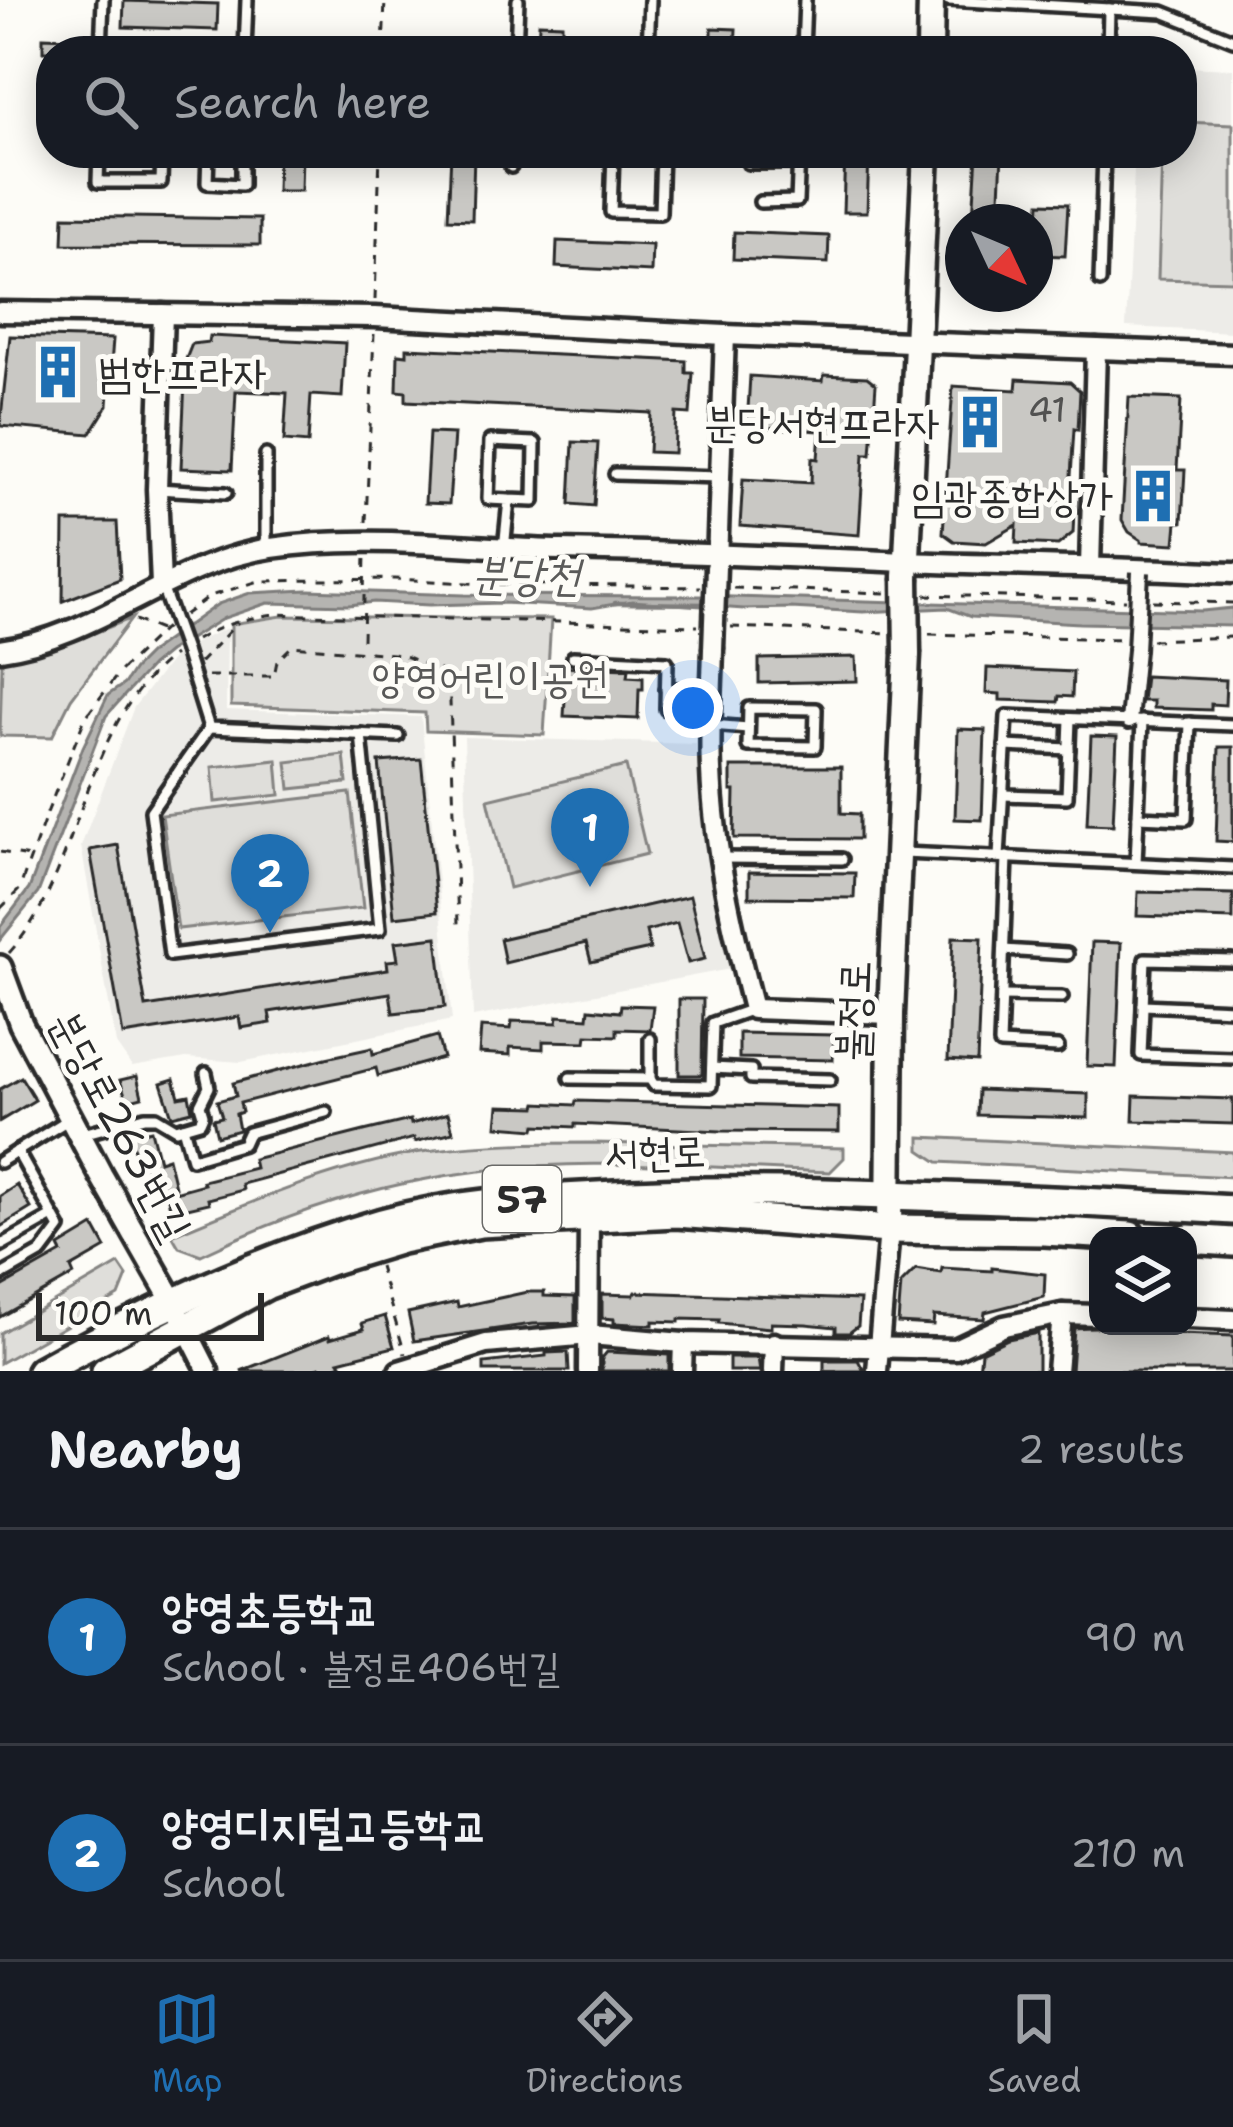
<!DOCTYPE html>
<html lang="en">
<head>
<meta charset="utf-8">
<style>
	body { margin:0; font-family:"Shantell Sans","Poor Story",sans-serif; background:#242831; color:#f1f3f6 }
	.controls { position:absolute; right:36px; bottom:36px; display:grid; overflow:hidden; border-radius:24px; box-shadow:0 6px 30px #0003 }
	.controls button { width:108px; height:108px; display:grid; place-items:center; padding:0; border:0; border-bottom:3px solid #363941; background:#171b24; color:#f1f3f6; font:60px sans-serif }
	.compass { position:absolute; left:945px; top:204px; width:108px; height:108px; border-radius:50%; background:#171b24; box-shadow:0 6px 30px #0003; rotate:134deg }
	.scale { position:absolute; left:36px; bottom:30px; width:228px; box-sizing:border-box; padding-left:12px; border:6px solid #2b2b2b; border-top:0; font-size:33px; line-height:42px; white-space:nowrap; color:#2b2b2b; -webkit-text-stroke:9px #fdfcf7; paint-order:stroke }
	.you { position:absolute; left:693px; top:708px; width:42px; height:42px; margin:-30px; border:9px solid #fff; border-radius:50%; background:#1a73e8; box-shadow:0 0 0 18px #1a73e833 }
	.badge { display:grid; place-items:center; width:78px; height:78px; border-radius:50%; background:#1f6fb2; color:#fff; font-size:39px; font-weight:700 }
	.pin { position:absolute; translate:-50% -99px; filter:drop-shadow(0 3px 6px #0008) }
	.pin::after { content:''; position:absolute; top:63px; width:42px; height:36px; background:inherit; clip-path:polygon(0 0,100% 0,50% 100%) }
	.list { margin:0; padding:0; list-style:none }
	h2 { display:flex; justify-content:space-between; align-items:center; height:156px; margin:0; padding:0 48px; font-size:51px }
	h2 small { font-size:39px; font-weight:400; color:#9ea1a6 }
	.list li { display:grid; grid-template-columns:78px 1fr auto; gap:36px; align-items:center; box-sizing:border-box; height:216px; padding:0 48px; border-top:3px solid #363941 }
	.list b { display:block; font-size:45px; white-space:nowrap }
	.list p { margin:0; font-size:39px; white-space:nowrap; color:#9ea1a6 }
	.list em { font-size:39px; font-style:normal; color:#9ea1a6 }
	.icon { flex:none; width:66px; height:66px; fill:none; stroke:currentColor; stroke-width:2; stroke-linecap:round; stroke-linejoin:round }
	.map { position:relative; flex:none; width:1233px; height:1371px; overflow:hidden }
	.search { position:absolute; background:#171b24; box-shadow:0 6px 30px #0003; left:36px; right:36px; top:36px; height:132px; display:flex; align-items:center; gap:30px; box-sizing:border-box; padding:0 42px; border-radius:48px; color:#9ea1a6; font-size:45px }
	.sheet { height:588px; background:#171b24 }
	nav { display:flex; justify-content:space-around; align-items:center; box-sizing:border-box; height:168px; border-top:3px solid #363941; background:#171b24; font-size:33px; color:#9ea1a6 }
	nav a { display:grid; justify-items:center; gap:6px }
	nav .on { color:#1f6fb2 }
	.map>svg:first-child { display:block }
</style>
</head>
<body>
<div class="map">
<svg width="1233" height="1371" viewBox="0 0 1233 1371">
	<rect width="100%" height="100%" fill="#fdfcf7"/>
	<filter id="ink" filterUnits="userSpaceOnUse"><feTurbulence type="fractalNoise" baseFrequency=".00833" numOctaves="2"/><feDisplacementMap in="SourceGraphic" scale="24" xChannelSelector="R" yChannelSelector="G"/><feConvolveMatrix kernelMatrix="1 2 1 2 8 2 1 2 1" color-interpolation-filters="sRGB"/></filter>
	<g filter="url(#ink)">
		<!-- built -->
		<g fill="#edece8">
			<polygon points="1182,67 1233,69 1233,332 1126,327 1135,153 1182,153"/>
			<polygon points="227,628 226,710 421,717 452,1020 241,1062 186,1058 132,1067 116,1044 81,846 134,707 172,659 200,640"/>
			<polygon points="464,737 696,744 708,865 730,969 473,1017"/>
		</g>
		<!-- green -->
		<g fill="#dfdeda" stroke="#858482" stroke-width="3">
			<polygon points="1182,122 1233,124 1233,281 1158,279 1162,153 1182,153"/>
			<polygon points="282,616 551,619 544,735 426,731 425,713 231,706 231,624"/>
			<polygon points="132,618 71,699 52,737 0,736 2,661 51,650"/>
			<polygon points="344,755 347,783 290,789 287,762"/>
			<polygon points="277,760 280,795 215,802 212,767"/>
			<polygon points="626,766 647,854 509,888 488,799"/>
			<polygon points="350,793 363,908 178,929 162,815"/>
			<polygon points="920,1137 1233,1152 1233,1177 938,1162 920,1150"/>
			<path d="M592,1143L844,1148V1158L830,1172C696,1167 560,1154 427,1179C349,1193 272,1221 201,1255L179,1247L172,1235C256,1200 345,1162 435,1150C487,1143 540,1143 592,1143Z"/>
			<polygon points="119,1264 127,1276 119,1296 0,1363 0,1333"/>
		</g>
		<!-- water -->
		<polygon fill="#b5b4b1" stroke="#7e7d7b" stroke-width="3" points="307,590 465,595 699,596 1202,611 1233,608 1233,626 1080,623 971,617 947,608 863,612 791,608 744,609 632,601 592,608 503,603 429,605 374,602 349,605 268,603 224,618 168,652 151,666 106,716 38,893 0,940 0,927 29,889 83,747 108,695 124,684 134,669 152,651 218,604 250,593"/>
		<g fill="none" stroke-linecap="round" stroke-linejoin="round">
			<!-- stream -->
			<polyline stroke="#7e7d7b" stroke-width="4.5" points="615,603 705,604"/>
		</g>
		<!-- building -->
		<g fill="#c9c8c4" stroke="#2b2b2b" stroke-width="3">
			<polygon points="124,1 218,4 217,30 123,27"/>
			<polygon points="539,23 562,24 562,51 538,51"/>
			<polygon points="712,28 736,29 735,51 712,51"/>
			<polygon points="43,37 67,38 67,51 43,51"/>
			<polygon points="278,153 302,153 301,191 277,191"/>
			<polygon points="451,153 474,153 472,220 448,219"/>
			<polygon points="845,153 869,153 867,212 843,212"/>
			<polygon points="977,153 1002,153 999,220 973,219"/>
			<polygon points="1040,203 1068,204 1065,256 1037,255"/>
			<polygon points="64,216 260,219 260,245 63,244"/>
			<polygon points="734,232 829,236 828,263 733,259"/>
			<polygon points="557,241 652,245 651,272 556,267"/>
			<polygon points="10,336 113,339 108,405 90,434 0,426"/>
			<polygon points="210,336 345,343 342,397 311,395 308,443 284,441 287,393 236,391 232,470 181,468 186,359 192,344 209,342"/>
			<polygon points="407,348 686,361 686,373 693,373 690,414 676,413 674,453 649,452 651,413 406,401 406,392 397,391 398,354 407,355"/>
			<polygon points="824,375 867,377 876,384 871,454 864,454 859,535 740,526 743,479 811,483 812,458 818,459 820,431 747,426 750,376 823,381"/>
			<polygon points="1017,379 1070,382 1080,391 1078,430 1074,429 1070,492 1075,493 1073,533 1058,545 1016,543 1017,525 986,543 954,541 943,533 953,386 1016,390"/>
			<polygon points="1129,397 1181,399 1177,470 1185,470 1182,522 1177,522 1175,544 1141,542 1141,540 1129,532 1122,520"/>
			<polygon points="429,433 454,434 449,504 425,503"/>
			<polygon points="573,442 598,443 594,506 570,504"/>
			<polygon points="64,522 117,522 120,579 63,601"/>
			<polygon points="856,657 857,681 759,683 759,659"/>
			<polygon points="567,667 629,669 628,676 643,677 643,689 639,689 638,719 564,716"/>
			<polygon points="987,668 1073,672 1072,697 1059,696 1058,702 1000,700 1000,694 986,693"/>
			<polygon points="1145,676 1226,680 1225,705 1211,704 1211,710 1153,708 1153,701 1142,701"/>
			<polygon points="958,729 985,730 982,820 955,819"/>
			<polygon points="1091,736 1117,737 1113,825 1087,824"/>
			<polygon points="1219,747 1233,747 1233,842 1216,841"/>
			<polygon points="421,759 437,912 394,917 379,762"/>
			<polygon points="731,767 841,767 841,813 859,814 859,839 734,838 735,791 731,791"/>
			<polygon points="118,845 146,1007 388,969 387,961 398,960 395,942 437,937 445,1007 393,1013 390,993 269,1012 271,1023 241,1028 239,1017 123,1035 90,850"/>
			<polygon points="749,872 855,873 854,898 749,897"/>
			<polygon points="1138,892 1233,894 1233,919 1137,916"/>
			<polygon points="690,896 705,959 688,963 677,923 646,931 650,949 591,962 586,943 505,963 500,939"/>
			<polygon points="953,937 982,938 977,1062 948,1060"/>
			<polygon points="1092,942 1121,943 1116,1067 1087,1066"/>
			<polygon points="679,999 703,999 702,1075 679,1075"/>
			<polygon points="621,1005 653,1006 650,1030 617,1029 617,1036 587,1035 586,1042 543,1041 543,1049 510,1047 510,1055 479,1053 481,1027 511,1029 512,1021 557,1023 558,1016 588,1018 589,1009 620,1012"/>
			<polygon points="739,1033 834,1035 833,1060 739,1058"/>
			<polygon points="437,1036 443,1058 378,1076 376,1068 240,1103 242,1112 236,1114 239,1130 217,1136 213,1119 222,1117 217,1101 236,1096 233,1083 326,1058 372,1048 373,1054"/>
			<polygon points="137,1076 142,1097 127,1101 120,1080"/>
			<polygon points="21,1077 35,1100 0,1121 0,1089"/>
			<polygon points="174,1079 179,1097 189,1095 192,1111 172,1116 161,1083"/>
			<polygon points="978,1090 1088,1094 1088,1118 977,1115"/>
			<polygon points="1134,1096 1233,1099 1233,1124 1133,1121"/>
			<polygon points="576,1101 839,1108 839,1132 721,1131 575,1124 575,1127 536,1125 535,1129 497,1126 499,1106 536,1107 537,1103 575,1105"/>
			<polygon points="448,1113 453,1132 415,1142 414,1138 242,1184 243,1190 208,1199 209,1203 171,1212 167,1194 204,1184 203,1181 255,1168 253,1159 364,1131 410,1120 411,1124"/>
			<polygon points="151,1130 159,1161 168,1158 176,1191 154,1196 145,1164 138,1166 130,1135"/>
			<polygon points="17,1185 31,1208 0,1227 0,1196"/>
			<polygon points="94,1226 106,1248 71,1268 74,1275 0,1317 0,1288 62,1253 59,1247"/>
			<polygon points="942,1268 992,1271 992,1268 1045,1274 1044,1297 985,1312 984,1319 934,1316 933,1325 898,1323 901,1284 916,1269 941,1273"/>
			<polygon points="527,1292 544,1292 544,1296 575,1297 575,1323 532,1324 414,1341 408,1313 457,1302 458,1307"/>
			<polygon points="635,1292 860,1300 858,1326 849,1333 836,1333 836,1327 806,1324 771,1323 771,1328 718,1323 719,1320 679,1319 679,1322 653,1321 653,1325 614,1323 614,1319 602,1318 602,1294 634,1295"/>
			<polygon points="385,1316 394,1347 339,1361 341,1364 325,1371 320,1367 309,1371 241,1371 329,1336 330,1339 364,1329 362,1323"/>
			<polygon points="1106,1326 1149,1326 1149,1329 1180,1331 1180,1334 1233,1336 1233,1371 1071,1371 1074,1328"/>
			<polygon points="1038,1333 1038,1371 979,1371 981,1352 1008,1339"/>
			<polygon points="568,1352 569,1371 484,1371 484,1363 546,1356 546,1353"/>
			<polygon points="607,1352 669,1355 669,1371 602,1371 602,1358"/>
			<polygon points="729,1358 758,1358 760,1371 729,1371"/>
			<polygon points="824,1360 858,1360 864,1371 824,1371"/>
		</g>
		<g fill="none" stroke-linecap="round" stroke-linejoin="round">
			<defs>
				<g id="service">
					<polyline points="948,0 1163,12 1233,40"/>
					<polyline points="101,51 103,0"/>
					<polyline points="245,51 247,0"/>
					<polyline points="516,51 518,0"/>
					<polyline points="648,51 650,0"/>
					<polyline points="803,51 805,0"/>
					<polyline points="1108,51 1109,9"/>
					<polyline points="99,153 98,182 161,182 162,153"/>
					<polyline points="208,153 207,183 242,185 242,153"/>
					<polyline points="613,153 611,212 660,213 662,153"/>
					<polyline points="748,163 798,163"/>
					<polyline points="511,167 512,153"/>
					<polyline points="760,202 797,201 799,153"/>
					<polyline points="1100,281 1104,153"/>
					<polyline points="615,474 720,477"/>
					<polyline points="157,489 226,493"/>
					<polyline points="266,548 266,455"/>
					<polyline points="504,549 509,500 534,501 535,443 490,441 488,499 509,500"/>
					<polyline points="185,651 209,728 398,736"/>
					<polyline points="573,657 667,662 666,709"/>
					<polyline points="666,689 712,689"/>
					<polygon points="749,708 816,709 815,747 748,746"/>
					<polyline points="711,725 748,728"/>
					<polyline points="209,728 151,811 170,955 380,929 361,734"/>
					<polyline points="1005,746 1069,749"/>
					<polyline points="1003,795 1067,797 1070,719"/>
					<polyline points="1138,817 1186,819 1190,723"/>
					<polyline points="903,853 1233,868"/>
					<polyline points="999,857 1007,716 1233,725"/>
					<polyline points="1007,857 1000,1044 1058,1047"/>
					<polyline points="720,858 842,859"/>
					<polyline points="1136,863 1142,721"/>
					<polyline points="1004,950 1067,954"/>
					<polyline points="1233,961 1145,959 1141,1055 1233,1058"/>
					<polyline points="1002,996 1062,997"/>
					<polyline points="1143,1005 1233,1009"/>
					<polyline points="712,1068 751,1070 751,1078 830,1080"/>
					<polyline points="570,1078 650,1079 654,1085 711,1086 713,1023 753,1009"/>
					<polyline points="650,1079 650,1039"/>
					<polyline points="183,1127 192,1159 243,1144 248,1133 326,1112"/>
					<polyline points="79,1135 145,1117 156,1117 176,1129 200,1122 203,1115 200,1105 209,1087 206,1073"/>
					<polyline points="0,1162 71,1118"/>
					<polyline points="0,1246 53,1216"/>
					<polyline points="0,1276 42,1252 60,1228 17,1151"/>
				</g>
				<polyline id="pedestrian" points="1129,721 1136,650"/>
				<g id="minor">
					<polyline points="0,312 375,317 725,335 1233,354"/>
					<polyline points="717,562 725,335"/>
					<polyline points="1090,567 1096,349"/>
					<polyline points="161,585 157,489 163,314"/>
					<path d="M713,649C712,689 709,730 711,770C714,851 733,931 753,1009L891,1014"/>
					<path d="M0,650C98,637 173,562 271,548C367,534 464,548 561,550C676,552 791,557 906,562C1015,566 1124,567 1233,573"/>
					<polyline points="181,1318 208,1371"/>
					<polyline points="1188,1318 1233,1320"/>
					<polyline points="399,1371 486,1344 590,1335 683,1343 955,1349 1004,1326 1062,1314 1098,1315"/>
					<polyline points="588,1371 589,1216"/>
					<polyline points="682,1371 683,1343"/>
					<polyline points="773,1371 774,1343"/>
					<polyline points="877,1371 889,1229"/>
					<polyline points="1057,1371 1062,1314"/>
				</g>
				<polyline id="tertiary" points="0,967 21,1024 101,1175 174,1303"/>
				<g id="secondary">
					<polyline points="930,51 931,0"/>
					<polyline points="906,578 926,153"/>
					<polyline points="889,1229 891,1014 907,654"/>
				</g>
				<g id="primary">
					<polyline points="1188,1239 1233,1242"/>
					<path d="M41,1371C149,1311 264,1257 382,1223C453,1203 525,1200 598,1196C674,1191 749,1191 825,1193C961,1197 1097,1202 1233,1210"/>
					<polyline points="106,1371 266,1285 332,1260 401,1239 480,1223 676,1213 889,1229 1044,1231 1130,1236"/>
				</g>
			</defs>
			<!-- service casing -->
			<use href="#service" stroke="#2b2b2b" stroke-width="18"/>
			<!-- pedestrian casing -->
			<use href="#pedestrian" stroke="#2b2b2b" stroke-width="22"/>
			<!-- minor casing -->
			<use href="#minor" stroke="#2b2b2b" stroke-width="27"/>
			<!-- tertiary casing -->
			<use href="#tertiary" stroke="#2b2b2b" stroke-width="30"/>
			<!-- secondary casing -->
			<use href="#secondary" stroke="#2b2b2b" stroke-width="33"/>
			<!-- primary casing -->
			<use href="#primary" stroke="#2b2b2b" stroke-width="36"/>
			<!-- path -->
			<g stroke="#2b2b2b" stroke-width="3" stroke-dasharray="9 9" stroke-linecap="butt">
				<polyline points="383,51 385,0"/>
				<polyline points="375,300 380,153"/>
				<polyline points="366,522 374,334"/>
				<polyline points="733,588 886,593"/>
				<polyline points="925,595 1126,600"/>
				<polyline points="1153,601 1233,603"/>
				<polyline points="184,615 210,596 259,581 394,579 485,584 700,587"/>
				<polyline points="135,620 160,630"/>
				<polyline points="731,627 889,633"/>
				<polyline points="929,634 1123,639"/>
				<path d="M196,640C221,625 246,618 274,614L698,626"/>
				<polyline points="1151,640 1233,637"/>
				<polyline points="199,663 238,622"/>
				<polyline points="208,676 274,676 277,661 292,646 393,654 407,657 449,674 458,924 452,925"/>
				<polyline points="0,852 29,857"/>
				<polyline points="0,909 19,890 47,813 85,718 121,670 166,627"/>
				<path d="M9,953C86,867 78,728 174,655"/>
				<polyline points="379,1266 405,1354"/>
			</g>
			<!-- service -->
			<use href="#service" stroke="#fdfcf7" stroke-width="9"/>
			<!-- pedestrian -->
			<use href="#pedestrian" stroke="#fdfcf7" stroke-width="14"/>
			<!-- minor -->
			<use href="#minor" stroke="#fdfcf7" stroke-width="18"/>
			<!-- tertiary -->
			<use href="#tertiary" stroke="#fdfcf7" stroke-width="21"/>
			<!-- secondary -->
			<use href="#secondary" stroke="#fdfcf7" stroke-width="24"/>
			<!-- primary -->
			<use href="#primary" stroke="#fdfcf7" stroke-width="27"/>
			<defs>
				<polyline id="service-bridge" points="165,595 185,651"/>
				<polyline id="pedestrian-bridge" points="1136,650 1140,572"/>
				<polyline id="minor-bridge" points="713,649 716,567"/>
				<polyline id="secondary-bridge" points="906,578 907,654"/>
			</defs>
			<!-- service-bridge casing -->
			<use href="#service-bridge" stroke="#2b2b2b" stroke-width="18" stroke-linecap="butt"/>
			<!-- pedestrian-bridge casing -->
			<use href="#pedestrian-bridge" stroke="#2b2b2b" stroke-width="22" stroke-linecap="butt"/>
			<!-- minor-bridge casing -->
			<use href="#minor-bridge" stroke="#2b2b2b" stroke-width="27" stroke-linecap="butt"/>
			<!-- secondary-bridge casing -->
			<use href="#secondary-bridge" stroke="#2b2b2b" stroke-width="33" stroke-linecap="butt"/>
			<!-- path-bridge -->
			<polyline stroke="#2b2b2b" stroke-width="3" stroke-dasharray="9 9" stroke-linecap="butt" points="363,640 365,554"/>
			<!-- service-bridge -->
			<use href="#service-bridge" stroke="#fdfcf7" stroke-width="9"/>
			<!-- pedestrian-bridge -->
			<use href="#pedestrian-bridge" stroke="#fdfcf7" stroke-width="14"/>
			<!-- minor-bridge -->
			<use href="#minor-bridge" stroke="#fdfcf7" stroke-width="18"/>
			<!-- secondary-bridge -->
			<use href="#secondary-bridge" stroke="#fdfcf7" stroke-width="24"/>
		</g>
	</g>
	<!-- icons -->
	<defs>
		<symbol id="building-bare" viewBox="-9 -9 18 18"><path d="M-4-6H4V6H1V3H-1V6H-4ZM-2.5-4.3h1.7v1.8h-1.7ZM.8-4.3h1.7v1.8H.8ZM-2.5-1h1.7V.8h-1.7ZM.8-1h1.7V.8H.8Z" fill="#1f6fb2" stroke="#fdfcf7" stroke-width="2.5" paint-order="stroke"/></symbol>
	</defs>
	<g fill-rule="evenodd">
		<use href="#building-bare" x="20" y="334" width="76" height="76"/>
		<use href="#building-bare" x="942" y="384" width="76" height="76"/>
		<use href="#building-bare" x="1115" y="458" width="76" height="76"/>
	</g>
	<g text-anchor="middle" stroke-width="10" stroke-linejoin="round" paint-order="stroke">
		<!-- number labels -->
		<g font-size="36" fill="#525251">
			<text x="1047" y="422">41</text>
		</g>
		<!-- shield labels -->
		<rect fill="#fdfcf7" stroke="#6a6a68" stroke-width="3" x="483" y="1166" width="78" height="66" rx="9"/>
		<g font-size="39" font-weight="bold" fill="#2b2b2b">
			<text x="522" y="1213">57</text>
		</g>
		<!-- poi labels -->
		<g font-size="42" fill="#2b2b2b" stroke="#fdfcf7" text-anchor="end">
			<text x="98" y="387" text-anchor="start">범한프라자</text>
			<text x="940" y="437">분당서현프라자</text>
			<text x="1113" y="511">임광종합상가</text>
		</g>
		<!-- park labels -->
		<g font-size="42" fill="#585857" stroke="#fdfcf7">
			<text x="490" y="692">양영어린이공원</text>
		</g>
		<!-- street labels -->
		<g font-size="42" fill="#2b2b2b" stroke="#fdfcf7">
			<text transform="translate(853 1011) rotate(-88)" y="15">불정로</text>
			<text transform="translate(121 1125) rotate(62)" y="15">분당로263번길</text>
			<text transform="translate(655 1152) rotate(-2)" y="15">서현로</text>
		</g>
		<!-- water labels -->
		<g font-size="45" font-style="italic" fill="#5b5b5a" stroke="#fdfcf7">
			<text transform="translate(526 574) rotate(1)" y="16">분당천</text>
		</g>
	</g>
</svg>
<div class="controls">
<button><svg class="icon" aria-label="layers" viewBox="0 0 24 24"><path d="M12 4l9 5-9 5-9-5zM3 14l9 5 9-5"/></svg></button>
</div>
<svg class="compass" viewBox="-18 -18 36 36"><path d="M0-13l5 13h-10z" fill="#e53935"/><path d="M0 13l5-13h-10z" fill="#9ea1a6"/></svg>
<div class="scale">100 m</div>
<div class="you"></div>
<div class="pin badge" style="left:590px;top:887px">1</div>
<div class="pin badge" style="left:270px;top:933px">2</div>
<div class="search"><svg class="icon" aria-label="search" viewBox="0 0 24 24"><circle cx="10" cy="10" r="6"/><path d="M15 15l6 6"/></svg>Search here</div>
</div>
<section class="sheet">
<h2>Nearby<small>2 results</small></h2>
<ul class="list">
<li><span class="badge">1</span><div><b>양영초등학교</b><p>School · 불정로406번길</p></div><em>90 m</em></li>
<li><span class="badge">2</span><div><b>양영디지털고등학교</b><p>School</p></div><em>210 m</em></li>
</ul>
</section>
<nav>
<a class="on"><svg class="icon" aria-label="map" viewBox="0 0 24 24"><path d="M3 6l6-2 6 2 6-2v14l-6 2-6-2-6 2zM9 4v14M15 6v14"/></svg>Map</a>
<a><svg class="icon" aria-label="directions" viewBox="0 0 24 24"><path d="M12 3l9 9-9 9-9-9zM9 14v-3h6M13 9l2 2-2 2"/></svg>Directions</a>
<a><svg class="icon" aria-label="saved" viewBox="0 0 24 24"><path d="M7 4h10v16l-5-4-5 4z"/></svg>Saved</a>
</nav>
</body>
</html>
